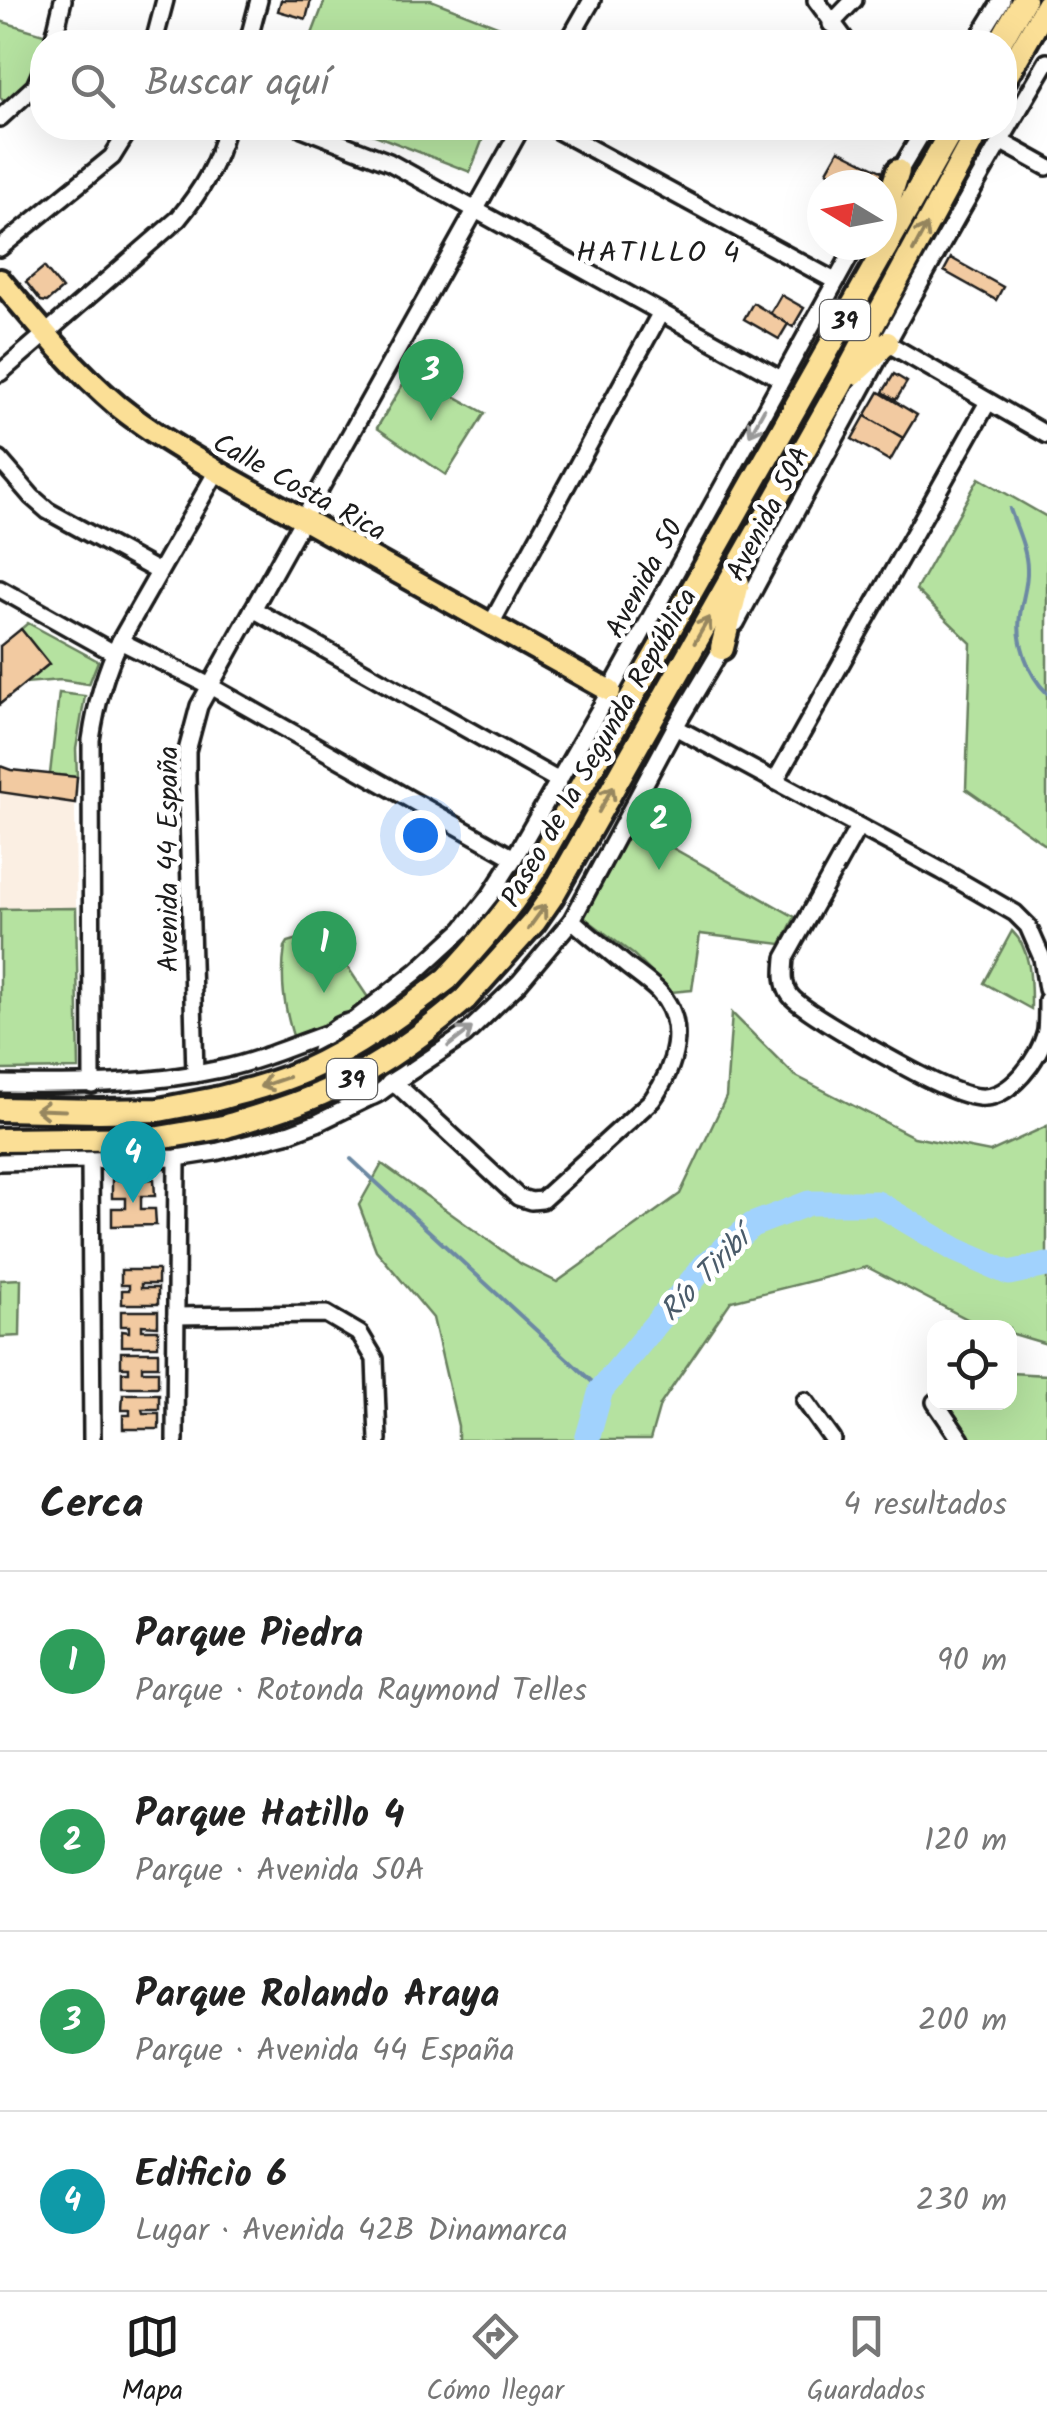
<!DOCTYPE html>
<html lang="es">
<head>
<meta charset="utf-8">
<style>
	body { margin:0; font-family:Kalam,sans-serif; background:#f6f6f6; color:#222 }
	.controls { position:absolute; right:30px; bottom:30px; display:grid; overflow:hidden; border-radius:20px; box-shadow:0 10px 40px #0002 }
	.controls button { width:90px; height:90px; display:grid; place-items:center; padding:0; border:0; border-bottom:2px solid #e0e0e0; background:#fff; color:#222; font:50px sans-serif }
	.compass { position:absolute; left:807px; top:170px; width:90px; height:90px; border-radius:50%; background:#fff; box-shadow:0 10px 40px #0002; rotate:280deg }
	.you { position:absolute; left:420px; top:835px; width:35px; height:35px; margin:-25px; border:8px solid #fff; border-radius:50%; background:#1a73e8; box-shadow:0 0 0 15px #1a73e833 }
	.badge { display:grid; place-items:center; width:65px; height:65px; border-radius:50%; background:#1c1c1c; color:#fff; font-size:32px; font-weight:700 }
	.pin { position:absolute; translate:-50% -82px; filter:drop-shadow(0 2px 5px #0008) }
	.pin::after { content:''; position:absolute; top:52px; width:35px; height:30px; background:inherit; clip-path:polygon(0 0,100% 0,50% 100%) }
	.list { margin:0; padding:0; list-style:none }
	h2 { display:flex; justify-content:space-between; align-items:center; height:130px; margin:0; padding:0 40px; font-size:42px }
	h2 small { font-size:32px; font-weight:400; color:#767676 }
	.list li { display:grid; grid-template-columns:65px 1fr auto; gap:30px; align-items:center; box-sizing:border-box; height:180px; padding:0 40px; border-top:2px solid #e0e0e0 }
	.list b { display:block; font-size:38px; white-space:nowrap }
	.list p { margin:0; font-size:32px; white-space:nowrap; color:#767676 }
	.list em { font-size:32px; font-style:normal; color:#767676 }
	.icon { flex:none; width:55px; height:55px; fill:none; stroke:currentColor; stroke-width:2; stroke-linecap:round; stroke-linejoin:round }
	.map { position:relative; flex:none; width:1047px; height:1440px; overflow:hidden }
	.search { position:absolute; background:#fff; box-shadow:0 10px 40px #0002; left:30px; right:30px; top:30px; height:110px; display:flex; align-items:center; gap:25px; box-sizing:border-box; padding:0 35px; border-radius:40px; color:#767676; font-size:38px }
	.sheet { height:850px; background:#fff }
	nav { display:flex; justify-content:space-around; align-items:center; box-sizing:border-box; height:140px; border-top:2px solid #e0e0e0; background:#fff; font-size:28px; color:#767676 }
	nav a { display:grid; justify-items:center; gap:5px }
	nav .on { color:#1c1c1c }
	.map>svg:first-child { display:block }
</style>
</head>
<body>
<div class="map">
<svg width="1047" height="1440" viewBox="0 0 1047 1440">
	<rect width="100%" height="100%" fill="#fff"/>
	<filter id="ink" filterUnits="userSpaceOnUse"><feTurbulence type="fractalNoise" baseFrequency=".01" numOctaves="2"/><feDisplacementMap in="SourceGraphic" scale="20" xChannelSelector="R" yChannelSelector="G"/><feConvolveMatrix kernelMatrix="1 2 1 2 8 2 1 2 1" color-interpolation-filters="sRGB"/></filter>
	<g filter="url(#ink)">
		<!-- built -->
		<polygon fill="#fbefe3" points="0,792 75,803 76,908 0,909"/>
		<!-- green -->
		<g fill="#b5e2a0" stroke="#687f5e" stroke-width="2.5">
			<polygon points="325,0 431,0 523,36 520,42 309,42"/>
			<path d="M0,21L47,35C36,63 34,84 5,103L0,97Z"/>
			<polygon points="357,128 487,128 470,172"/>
			<polygon points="410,372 485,413 446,475 377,428"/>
			<polygon points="979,478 1047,517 1047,846 966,789 971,643 916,590"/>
			<polygon points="28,623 98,661 89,684 61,680 25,683 49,664 21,629"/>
			<polygon points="59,693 85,696 76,749 77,777 50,774"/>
			<polygon points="632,825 795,917 781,944 700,934 692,990 671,992 634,955 581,915"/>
			<polygon points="76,908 79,1069 0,1070 0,909"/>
			<path d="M1012,931C1032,950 1031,983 1031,1009L984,983Z"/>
			<path d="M298,939L343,960L369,999L327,1026L294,1039C284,1008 280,980 285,947L288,942Z"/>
			<polygon points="732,1013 794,1075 914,1137 990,1152 1047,1126 1047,1344 1010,1333 1010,1328 990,1327 977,1324 867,1267 731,1301 660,1405 650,1440 458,1440 458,1426 433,1318 376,1250 359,1205 382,1164 521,1264 557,1282 680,1194 726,1097"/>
			<polygon points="21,1279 20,1336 0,1337 0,1280"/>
			<polygon points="1010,1373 1047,1375 1047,1440 969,1440 943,1403 1010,1402"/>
		</g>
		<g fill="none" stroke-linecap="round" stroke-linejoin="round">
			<!-- stream -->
			<g stroke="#6c89a3" stroke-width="4">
				<path d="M1010,509C1016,527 1027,549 1027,569C1028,584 1022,600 1020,615C1016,641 1028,675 1047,693"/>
				<polyline points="351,1159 601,1390"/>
			</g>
			<!-- river -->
			<polyline stroke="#a1d2fd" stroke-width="25" points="587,1440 601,1390 705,1265 752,1225 809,1203 877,1203 956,1250 1009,1273 1047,1265"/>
		</g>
		<!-- building -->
		<g fill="#f2caa1" stroke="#1c1c1c" stroke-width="2.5">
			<polygon points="281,0 311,0 306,19 278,11"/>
			<polygon points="839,150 883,172 876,185 854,185 827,171"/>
			<polygon points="951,258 1003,287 996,300 944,271"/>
			<polygon points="44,267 62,289 47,302 41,301 26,282"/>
			<polygon points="781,295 804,308 793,327 770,314"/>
			<polygon points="753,303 788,324 779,339 744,319"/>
			<polygon points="894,374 907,382 896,400 883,392"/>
			<polygon points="879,392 917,415 903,438 865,416"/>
			<polygon points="865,416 903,438 890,461 852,439"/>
			<polygon points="21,629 49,664 0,704 0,646"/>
			<polygon points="0,766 11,770 77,777 75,803 0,792"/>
			<polygon points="154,1179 155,1196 141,1196 141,1209 155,1209 156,1225 112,1226 112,1208 126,1208 126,1198 112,1198 112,1180"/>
			<polygon points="121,1270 158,1270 158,1284 141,1284 141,1288 158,1288 158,1304 122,1304 122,1290 129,1290 129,1285 121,1285"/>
			<polygon points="121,1311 158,1311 158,1326 142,1325 142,1330 158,1330 158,1346 122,1346 122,1331 129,1332 129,1326 121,1326"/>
			<polygon points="121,1352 158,1352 158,1366 142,1366 142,1371 158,1371 158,1387 122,1387 122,1372 129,1372 129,1367 121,1367"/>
			<polygon points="123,1394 159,1394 159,1409 142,1409 143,1413 159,1413 159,1429 123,1429 123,1415 130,1415 130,1410 122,1410"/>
		</g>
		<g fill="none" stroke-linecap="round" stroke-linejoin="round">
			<defs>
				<g id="minor">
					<polyline points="816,0 847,42"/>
					<polyline points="831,24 854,0"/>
					<polyline points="53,42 63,0"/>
					<polyline points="154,42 165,0"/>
					<polyline points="248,42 259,0"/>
					<polyline points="568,42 592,0"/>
					<polyline points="976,42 1002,0"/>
					<polyline points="0,118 35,86 42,70"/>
					<polyline points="302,128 389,162 781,379"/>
					<polyline points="553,128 835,281"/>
					<polyline points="1000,141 1047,167"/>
					<polyline points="894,180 925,128"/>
					<polyline points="0,248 112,157 130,128"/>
					<polyline points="887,343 1047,435"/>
					<path d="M0,373L178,219C202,190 217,165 226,128"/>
					<polyline points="0,460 32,497 48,511 159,572"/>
					<polyline points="0,589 114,653"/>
					<polyline points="253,609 559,781"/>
					<path d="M736,623C837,435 937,246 1047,62"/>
					<polyline points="491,624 660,314"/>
					<polyline points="120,641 210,686 514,858"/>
					<polyline points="675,727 942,871 1015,913 1028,926 1042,958 1047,989"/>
					<polyline points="775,781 988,402"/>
					<path d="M858,827L785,958C784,970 782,984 790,995C797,1006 853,1038 867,1046C895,1061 949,1094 979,1097C1010,1100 1040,1058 1046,1031C1047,1022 1047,1010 1047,1000"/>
					<circle cx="358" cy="1060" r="39"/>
					<polyline points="352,1022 416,972 463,929 491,894 514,858 610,691 856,245"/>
					<polyline points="195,1074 187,776 187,751 199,706 521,128"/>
					<path d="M395,1083L518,1197L531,1201L542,1200L652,1100C675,1068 689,1023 658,991C649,982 637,974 627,966C609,951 590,936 572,920"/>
					<path d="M0,1084C75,1085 148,1085 221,1069C259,1061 295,1045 331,1032"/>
					<path d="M92,1085L91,740C96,706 105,671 120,641L217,471"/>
					<polyline points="380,1092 465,1035 519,983 572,920 675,727 725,643"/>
					<polyline points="90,1161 92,1440"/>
					<polyline points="0,1162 177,1158 215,1152 290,1133 317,1123 368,1098"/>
					<polyline points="176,1316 326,1314 360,1334 375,1359 378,1440"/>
					<polyline points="805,1401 833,1440"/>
					<polyline points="935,1402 961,1440"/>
					<polyline points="175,1440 177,1158"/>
				</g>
				<path id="major" d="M0,280C37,324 74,369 118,406C149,431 183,451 217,471L610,691"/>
				<g id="highway">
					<polyline points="1000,42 1024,0"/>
					<polyline points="1004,80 1047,5"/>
					<polyline points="882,222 898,171"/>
					<polyline points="854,373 887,343"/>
					<polyline points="722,648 738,583"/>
					<path d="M447,979C479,945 508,911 533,872L953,128"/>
					<polyline points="465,999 534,922 552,896 840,386 979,128"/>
					<polyline points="0,1109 99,1111 159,1110 216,1099"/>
					<polyline points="0,1140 159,1138 223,1127"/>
				</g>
			</defs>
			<!-- minor casing -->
			<use href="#minor" stroke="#1c1c1c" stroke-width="22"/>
			<!-- major casing -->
			<use href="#major" stroke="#1c1c1c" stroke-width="28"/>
			<!-- highway casing -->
			<use href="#highway" stroke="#1c1c1c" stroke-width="30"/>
			<!-- minor -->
			<use href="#minor" stroke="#fff" stroke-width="15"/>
			<!-- major -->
			<use href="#major" stroke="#fbdf96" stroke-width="20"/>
			<!-- highway -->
			<use href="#highway" stroke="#fbdf96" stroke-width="22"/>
			<defs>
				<g id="highway-bridge">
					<path d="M216,1099C246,1091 276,1083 304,1071C356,1048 403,1013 447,979"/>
					<path d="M223,1127C256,1117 289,1108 320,1094C373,1072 422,1036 465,999"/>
				</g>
			</defs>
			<!-- highway-bridge casing -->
			<use href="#highway-bridge" stroke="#1c1c1c" stroke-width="30" stroke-linecap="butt"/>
			<!-- highway-bridge -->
			<use href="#highway-bridge" stroke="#fbdf96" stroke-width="22"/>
		</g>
		<!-- one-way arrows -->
		<defs><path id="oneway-shaft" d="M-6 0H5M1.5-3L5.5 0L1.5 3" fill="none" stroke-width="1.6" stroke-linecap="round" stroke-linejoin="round" transform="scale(2.5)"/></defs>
		<g stroke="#97875f">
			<use href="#oneway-shaft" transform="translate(920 238) rotate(-62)"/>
			<use href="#oneway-shaft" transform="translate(702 630) rotate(-60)"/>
			<use href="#oneway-shaft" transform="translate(606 799) rotate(-61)"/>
			<use href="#oneway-shaft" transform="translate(537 917) rotate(-54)"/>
			<use href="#oneway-shaft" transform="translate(274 1082) rotate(161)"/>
			<use href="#oneway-shaft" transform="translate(50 1110) rotate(-178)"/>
		</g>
		<g stroke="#999">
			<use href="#oneway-shaft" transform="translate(757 422) rotate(119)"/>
			<use href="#oneway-shaft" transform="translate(460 1037) rotate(-38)"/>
		</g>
	</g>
	<g text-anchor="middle" stroke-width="9" stroke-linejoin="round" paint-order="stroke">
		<!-- shield labels -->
		<g fill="#fff" stroke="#606060" stroke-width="2.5">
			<rect x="820" y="300" width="50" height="40" rx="8"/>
			<rect x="327" y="1059" width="50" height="40" rx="8"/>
		</g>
		<g font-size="25" font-weight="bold" fill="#1c1c1c">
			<text x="845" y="329">39</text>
			<text x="352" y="1088">39</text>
		</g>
		<!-- street labels -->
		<g font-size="28" fill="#1c1c1c" stroke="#fff">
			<text transform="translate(300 486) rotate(29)" y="10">Calle Costa Rica</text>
			<text transform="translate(767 513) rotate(-62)" y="10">Avenida 50A</text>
			<text transform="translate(643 578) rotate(-61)" y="10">Avenida 50</text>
			<text transform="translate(598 747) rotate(-60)" y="10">Paseo de la Segunda República</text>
			<text transform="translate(167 859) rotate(-90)" y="10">Avenida 44 España</text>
		</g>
		<!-- neighbourhood labels -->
		<g font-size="30" letter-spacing="2.5" fill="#1c1c1c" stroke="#fff">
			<text x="659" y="262">HATILLO 4</text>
		</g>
		<!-- water labels -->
		<g font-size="30" font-style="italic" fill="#4b5c6b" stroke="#fff">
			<text transform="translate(704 1275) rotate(-46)" y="10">Río Tiribí</text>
		</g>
	</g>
</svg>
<div class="controls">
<button><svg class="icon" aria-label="locate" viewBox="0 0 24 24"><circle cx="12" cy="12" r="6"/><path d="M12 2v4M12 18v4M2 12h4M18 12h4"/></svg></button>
</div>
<svg class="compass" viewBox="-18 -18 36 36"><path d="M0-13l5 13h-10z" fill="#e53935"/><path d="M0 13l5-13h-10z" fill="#767676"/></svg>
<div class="you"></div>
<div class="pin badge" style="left:324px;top:993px;background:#2e9e5b">1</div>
<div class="pin badge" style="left:659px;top:870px;background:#2e9e5b">2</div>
<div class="pin badge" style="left:431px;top:421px;background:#2e9e5b">3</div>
<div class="pin badge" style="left:133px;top:1203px;background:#0f9aa8">4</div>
<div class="search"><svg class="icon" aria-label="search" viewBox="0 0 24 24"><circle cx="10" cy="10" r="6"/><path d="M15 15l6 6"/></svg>Buscar aquí</div>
</div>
<section class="sheet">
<h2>Cerca<small>4 resultados</small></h2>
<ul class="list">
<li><span class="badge" style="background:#2e9e5b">1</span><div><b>Parque Piedra</b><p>Parque · Rotonda Raymond Telles</p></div><em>90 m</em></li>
<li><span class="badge" style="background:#2e9e5b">2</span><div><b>Parque Hatillo 4</b><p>Parque · Avenida 50A</p></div><em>120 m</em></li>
<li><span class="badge" style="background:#2e9e5b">3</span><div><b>Parque Rolando Araya</b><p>Parque · Avenida 44 España</p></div><em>200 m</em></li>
<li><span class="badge" style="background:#0f9aa8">4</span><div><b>Edificio 6</b><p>Lugar · Avenida 42B Dinamarca</p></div><em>230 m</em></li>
</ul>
</section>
<nav>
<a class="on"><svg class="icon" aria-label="map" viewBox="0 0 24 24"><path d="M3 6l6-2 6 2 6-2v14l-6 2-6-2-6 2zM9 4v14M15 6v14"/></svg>Mapa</a>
<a><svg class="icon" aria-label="directions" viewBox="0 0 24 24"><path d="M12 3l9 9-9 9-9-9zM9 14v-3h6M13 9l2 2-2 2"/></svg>Cómo llegar</a>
<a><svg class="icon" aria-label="saved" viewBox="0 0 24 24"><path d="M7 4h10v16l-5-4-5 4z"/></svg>Guardados</a>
</nav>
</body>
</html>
